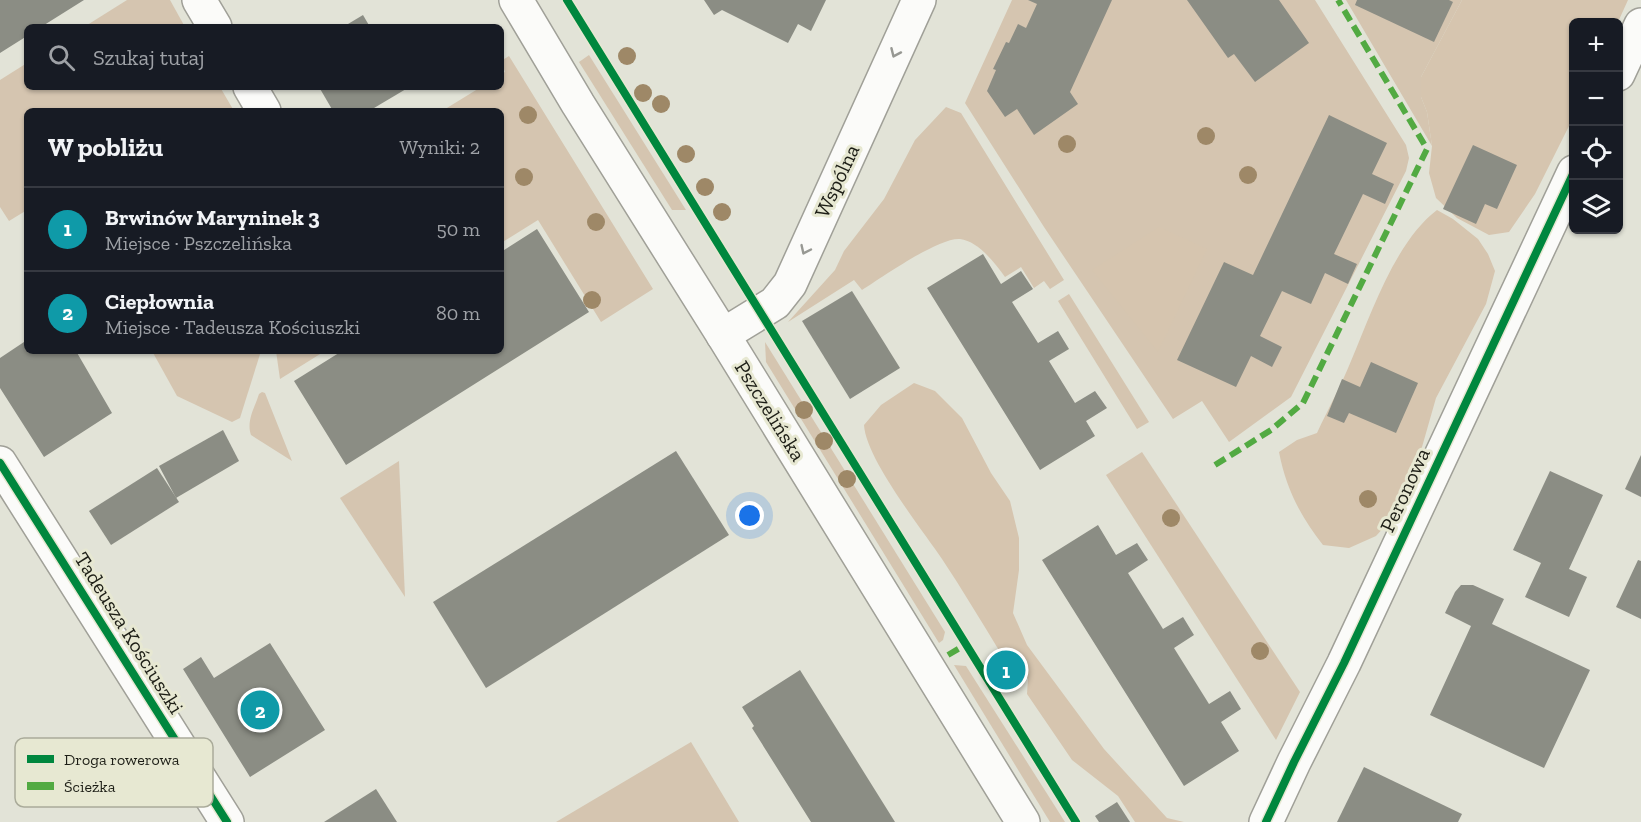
<!DOCTYPE html>
<html lang="pl">
<head>
<meta charset="utf-8">
<style>
	body { margin:0; font-family:"Zilla Slab",serif; background:#20242c; color:#f1f3f6 }
	.controls { position:absolute; right:18px; top:18px; display:grid; overflow:hidden; border-radius:9px; box-shadow:0 2px 4px #0004 }
	.controls button { width:54px; height:54px; display:grid; place-items:center; padding:0; border:0; border-bottom:2px solid #363941; background:#171b24; color:#f1f3f6; font:30px sans-serif }
	.you { position:absolute; left:750px; top:516px; width:21px; height:21px; margin:-15px; border:4px solid #fff; border-radius:50%; background:#1a73e8; box-shadow:0 0 0 9px #1a73e833 }
	.badge { display:grid; place-items:center; width:39px; height:39px; border-radius:50%; background:#ea580c; color:#fff; font-size:20px; font-weight:700 }
	.pin { position:absolute; translate:-50% -50%; border:3px solid #fff; box-shadow:0 2px 6px #0006 }
	.list { margin:0; padding:0; list-style:none }
	h2 { display:flex; justify-content:space-between; align-items:center; height:78px; margin:0; padding:0 24px; font-size:26px }
	h2 small { font-size:20px; font-weight:400; color:#9ea1a6 }
	.list li { display:grid; grid-template-columns:39px 1fr auto; gap:18px; align-items:center; box-sizing:border-box; height:84px; padding:0 24px; border-top:2px solid #363941 }
	.list b { display:block; font-size:22px; white-space:nowrap }
	.list p { margin:0; font-size:20px; white-space:nowrap; color:#9ea1a6 }
	.list em { font-size:20px; font-style:normal; color:#9ea1a6 }
	.icon { flex:none; width:33px; height:33px; fill:none; stroke:currentColor; stroke-width:2; stroke-linecap:round; stroke-linejoin:round }
	.map { position:relative; flex:none; width:1641px; height:822px; overflow:hidden }
	.search { position:absolute; background:#171b24; box-shadow:0 2px 4px #0004; left:24px; top:24px; width:480px; height:66px; display:flex; align-items:center; gap:15px; box-sizing:border-box; padding:0 21px; border-radius:9px; color:#9ea1a6; font-size:22px }
	.panel { position:absolute; background:#171b24; box-shadow:0 2px 4px #0004; left:24px; top:108px; width:480px; height:246px; border-radius:9px }
	.map>svg:first-child { display:block }
</style>
</head>
<body>
<div class="map">
<svg width="1641" height="822" viewBox="0 0 1641 822">
	<rect width="100%" height="100%" fill="#e2e3d7"/>
	<!-- green -->
	<g fill="#d5c5b0">
		<polygon points="127,0 170,0 185,27 84,27"/>
		<polygon points="1012,0 1315,0 1406,145 1409,158 1406,171 1291,397 1229,442 1202,401 1173,419 1044,227 965,103"/>
		<polygon points="1346,0 1462,0 1421,77 1421,97 1427,112 1432,146"/>
		<polygon points="589,55 686,210 672,210 579,62"/>
		<polygon points="509,56 653,289 601,322 538,220 501,243 501,111 442,111 481,87 501,87 501,74 505,72 501,61"/>
		<polygon points="27,63 27,87 220,87 234,111 27,111 27,210 9,221 0,207 0,80"/>
		<path d="M946,107L961,113L1064,280L1050,289L1044,281L1034,288L1021,267L1005,277C995,263 978,241 960,239C939,237 881,278 862,290L854,280L788,322L835,270L844,251L884,199L915,140Z"/>
		<polygon points="1069,294 1149,422 1137,429 1058,301"/>
		<polygon points="765,342 945,632 943,640 939,643 766,362"/>
		<polygon points="152,351 261,351 240,418 232,422 177,396"/>
		<polygon points="276,351 325,351 280,379"/>
		<path d="M262,392L265,393L292,461L251,435C246,421 255,407 259,394Z"/>
		<polygon points="1142,452 1300,692 1276,740 1106,475"/>
		<polygon points="399,461 405,597 340,498"/>
		<polygon points="954,665 966,666 1065,822 1050,822"/>
		<polygon points="691,742 739,822 556,822"/>
	</g>
	<!-- forest -->
	<g fill="#d6c5af">
		<polygon points="1462,0 1628,0 1618,22 1574,22 1573,118 1535,194 1509,232 1489,235 1457,218 1436,198 1429,173 1432,146 1427,112 1421,97 1421,77"/>
		<path d="M1437,210L1453,219L1478,239L1488,254L1495,271L1486,304L1436,398L1416,468L1396,514L1376,536L1349,548L1323,545C1300,516 1286,488 1279,452L1297,440L1317,433C1328,409 1341,386 1351,361C1371,314 1395,242 1437,210Z"/>
		<polygon points="1159,227 1207,249 1158,352 1092,270"/>
		<path d="M914,383L935,391L962,418L991,473L1010,501L1019,538V570L1013,613L1027,645L1104,749L1167,818L1184,822H1135L1118,796L1072,760L1027,694L1028,679L1007,648L1000,652C981,621 962,589 942,559C921,528 866,459 864,425L881,405Z"/>
	</g>
	<!-- building -->
	<g fill="#8b8d84">
		<polygon points="0,0 84,0 41,27 27,27 27,36 0,53"/>
		<polygon points="704,0 826,0 811,31 798,24 788,43 722,10 714,15"/>
		<polygon points="1028,0 1112,0 1070,92 1078,104 1034,135 1017,109 1005,117 987,91 996,70 993,69 1006,42 1009,43 1018,24 1026,28 1037,4"/>
		<polygon points="1187,0 1279,0 1309,43 1255,82 1234,54 1228,58"/>
		<polygon points="1357,0 1449,0 1453,2 1434,42 1355,5"/>
		<polygon points="363,15 370,27 343,27"/>
		<polygon points="319,87 405,87 406,89 369,111 333,111"/>
		<polygon points="1329,115 1387,143 1372,174 1394,184 1385,204 1363,194 1334,254 1357,264 1348,284 1325,273 1311,304 1282,291 1260,336 1282,347 1272,367 1251,356 1236,387 1177,360 1224,262 1253,275"/>
		<polygon points="1473,145 1517,165 1497,209 1485,204 1476,224 1443,209"/>
		<polygon points="537,229 589,312 346,465 294,381 342,351 501,351 501,252"/>
		<polygon points="983,254 1001,284 1021,271 1033,289 1012,302 1038,343 1058,331 1069,349 1049,361 1075,403 1095,391 1107,408 1086,421 1095,436 1040,470 927,288"/>
		<polygon points="852,291 900,368 850,399 802,321"/>
		<polygon points="27,340 27,351 76,351 112,413 44,457 0,388 0,358"/>
		<polygon points="1371,362 1418,383 1396,433 1349,413 1344,423 1327,416 1342,379 1360,387"/>
		<polygon points="223,430 239,461 176,498 159,466"/>
		<polygon points="676,451 729,535 486,688 433,602"/>
		<polygon points="1641,455 1641,497 1625,489"/>
		<polygon points="157,468 179,502 111,545 89,511"/>
		<polygon points="1550,471 1603,495 1569,569 1587,577 1569,617 1525,597 1541,563 1513,550"/>
		<polygon points="1098,525 1116,555 1137,543 1148,560 1128,573 1163,629 1183,617 1194,635 1174,648 1209,704 1230,691 1241,709 1221,722 1239,751 1184,786 1042,560"/>
		<polygon points="1638,560 1641,561 1641,619 1616,607"/>
		<polygon points="1461,585 1473,585 1504,599 1492,624 1590,670 1544,768 1430,715 1471,626 1445,613 1455,592"/>
		<polygon points="270,643 325,730 250,777 183,669 201,657 214,678"/>
		<polygon points="1006,654 1020,678 1007,686 992,662"/>
		<polygon points="800,670 895,822 811,822 752,728 754,726 742,707"/>
		<polygon points="1364,767 1462,814 1458,822 1337,822"/>
		<polygon points="376,789 397,822 324,822"/>
		<polygon points="1117,802 1130,822 1099,822 1095,816"/>
	</g>
	<g fill="none" stroke-linecap="round" stroke-linejoin="round">
		<defs>
			<g id="minor">
				<polyline points="199,0 215,27"/>
				<polyline points="1618,74 1641,25"/>
				<polyline points="250,87 264,111"/>
				<polyline points="723,335 775,303 790,284 919,0"/>
				<polyline points="0,463 227,822"/>
				<polyline points="1266,822 1294,762 1344,663 1574,172"/>
			</g>
			<polyline id="major" points="516,0 578,104 723,335 1023,822"/>
		</defs>
		<!-- minor casing -->
		<use href="#minor" stroke="#a0a098" stroke-width="36"/>
		<!-- major casing -->
		<use href="#major" stroke="#a0a098" stroke-width="36"/>
		<!-- minor -->
		<use href="#minor" stroke="#fbfbf9" stroke-width="33"/>
		<!-- major -->
		<use href="#major" stroke="#fbfbf9" stroke-width="33"/>
		<!-- quiet -->
		<g stroke="#52aa42" stroke-width="6" stroke-dasharray="12 6" stroke-linecap="butt">
			<polyline points="1215,465 1271,430 1303,403 1427,149 1338,0"/>
			<polyline points="948,655 965,645"/>
		</g>
		<defs>
			<g id="cycleway">
				<polyline points="567,0 1076,822"/>
				<polyline points="0,463 227,822"/>
				<polyline points="1266,822 1294,762 1344,663 1574,172"/>
			</g>
		</defs>
		<!-- cycleway casing -->
		<use href="#cycleway" stroke="#e7e8d2" stroke-width="11"/>
		<!-- cycleway -->
		<use href="#cycleway" stroke="#00873e" stroke-width="8"/>
	</g>
	<!-- trees -->
	<g fill="#9e8867">
		<circle cx="627" cy="56" r="9"/>
		<circle cx="643" cy="93" r="9"/>
		<circle cx="661" cy="104" r="9"/>
		<circle cx="528" cy="115" r="9"/>
		<circle cx="1206" cy="136" r="9"/>
		<circle cx="1067" cy="144" r="9"/>
		<circle cx="686" cy="154" r="9"/>
		<circle cx="1248" cy="175" r="9"/>
		<circle cx="524" cy="177" r="9"/>
		<circle cx="705" cy="187" r="9"/>
		<circle cx="722" cy="212" r="9"/>
		<circle cx="596" cy="222" r="9"/>
		<circle cx="592" cy="300" r="9"/>
		<circle cx="804" cy="410" r="9"/>
		<circle cx="824" cy="441" r="9"/>
		<circle cx="847" cy="479" r="9"/>
		<circle cx="1368" cy="499" r="9"/>
		<circle cx="1171" cy="518" r="9"/>
		<circle cx="1260" cy="651" r="9"/>
	</g>
	<!-- one-way arrows -->
	<defs><path id="oneway-chevron" d="M-2-3.5L2.5 0L-2 3.5" fill="none" stroke-width="1.6" stroke-linecap="round" stroke-linejoin="round" transform="scale(1.5)"/></defs>
	<g stroke="#979893">
		<use href="#oneway-chevron" transform="translate(895 53) rotate(114)"/>
		<use href="#oneway-chevron" transform="translate(805 250) rotate(115)"/>
	</g>
	<g text-anchor="middle" stroke-width="6" stroke-linejoin="round" paint-order="stroke">
		<!-- street labels -->
		<g font-size="21" fill="#1d1e16" stroke="#e7e8d2">
			<text transform="translate(837 181) rotate(-65)" y="7">Wspólna</text>
			<text transform="translate(770 411) rotate(58)" y="7">Pszczelińska</text>
			<text transform="translate(1405 490) rotate(-65)" y="7">Peronowa</text>
			<text transform="translate(129 633) rotate(58)" y="7">Tadeusza Kościuszki</text>
		</g>
	</g>
	<!-- legend -->
	<rect x="15" y="738" width="198" height="69" rx="9" fill="#e7e8d2" stroke="#aaab9a" stroke-width="1.5"/>
	<rect x="27" y="755" width="27" height="8" fill="#00873e"/>
	<rect x="27" y="782" width="27" height="8" fill="#52aa42"/>
	<g font-size="16" fill="#1d1e16">
		<text x="64" y="765">Droga rowerowa</text>
		<text x="64" y="792">Ścieżka</text>
	</g>
</svg>
<div class="controls">
<button>+</button>
<button>−</button>
<button><svg class="icon" aria-label="locate" viewBox="0 0 24 24"><circle cx="12" cy="12" r="6"/><path d="M12 2v4M12 18v4M2 12h4M18 12h4"/></svg></button>
<button><svg class="icon" aria-label="layers" viewBox="0 0 24 24"><path d="M12 4l9 5-9 5-9-5zM3 14l9 5 9-5"/></svg></button>
</div>
<div class="you"></div>
<div class="pin badge" style="left:1006px;top:670px;background:#0f9aa8">1</div>
<div class="pin badge" style="left:260px;top:710px;background:#0f9aa8">2</div>
<div class="search"><svg class="icon" aria-label="search" viewBox="0 0 24 24"><circle cx="10" cy="10" r="6"/><path d="M15 15l6 6"/></svg>Szukaj tutaj</div>
<section class="panel">
<h2>W pobliżu<small>Wyniki: 2</small></h2>
<ul class="list">
<li><span class="badge" style="background:#0f9aa8">1</span><div><b>Brwinów Maryninek 3</b><p>Miejsce · Pszczelińska</p></div><em>50 m</em></li>
<li><span class="badge" style="background:#0f9aa8">2</span><div><b>Ciepłownia</b><p>Miejsce · Tadeusza Kościuszki</p></div><em>80 m</em></li>
</ul>
</section>
</div>
</body>
</html>
